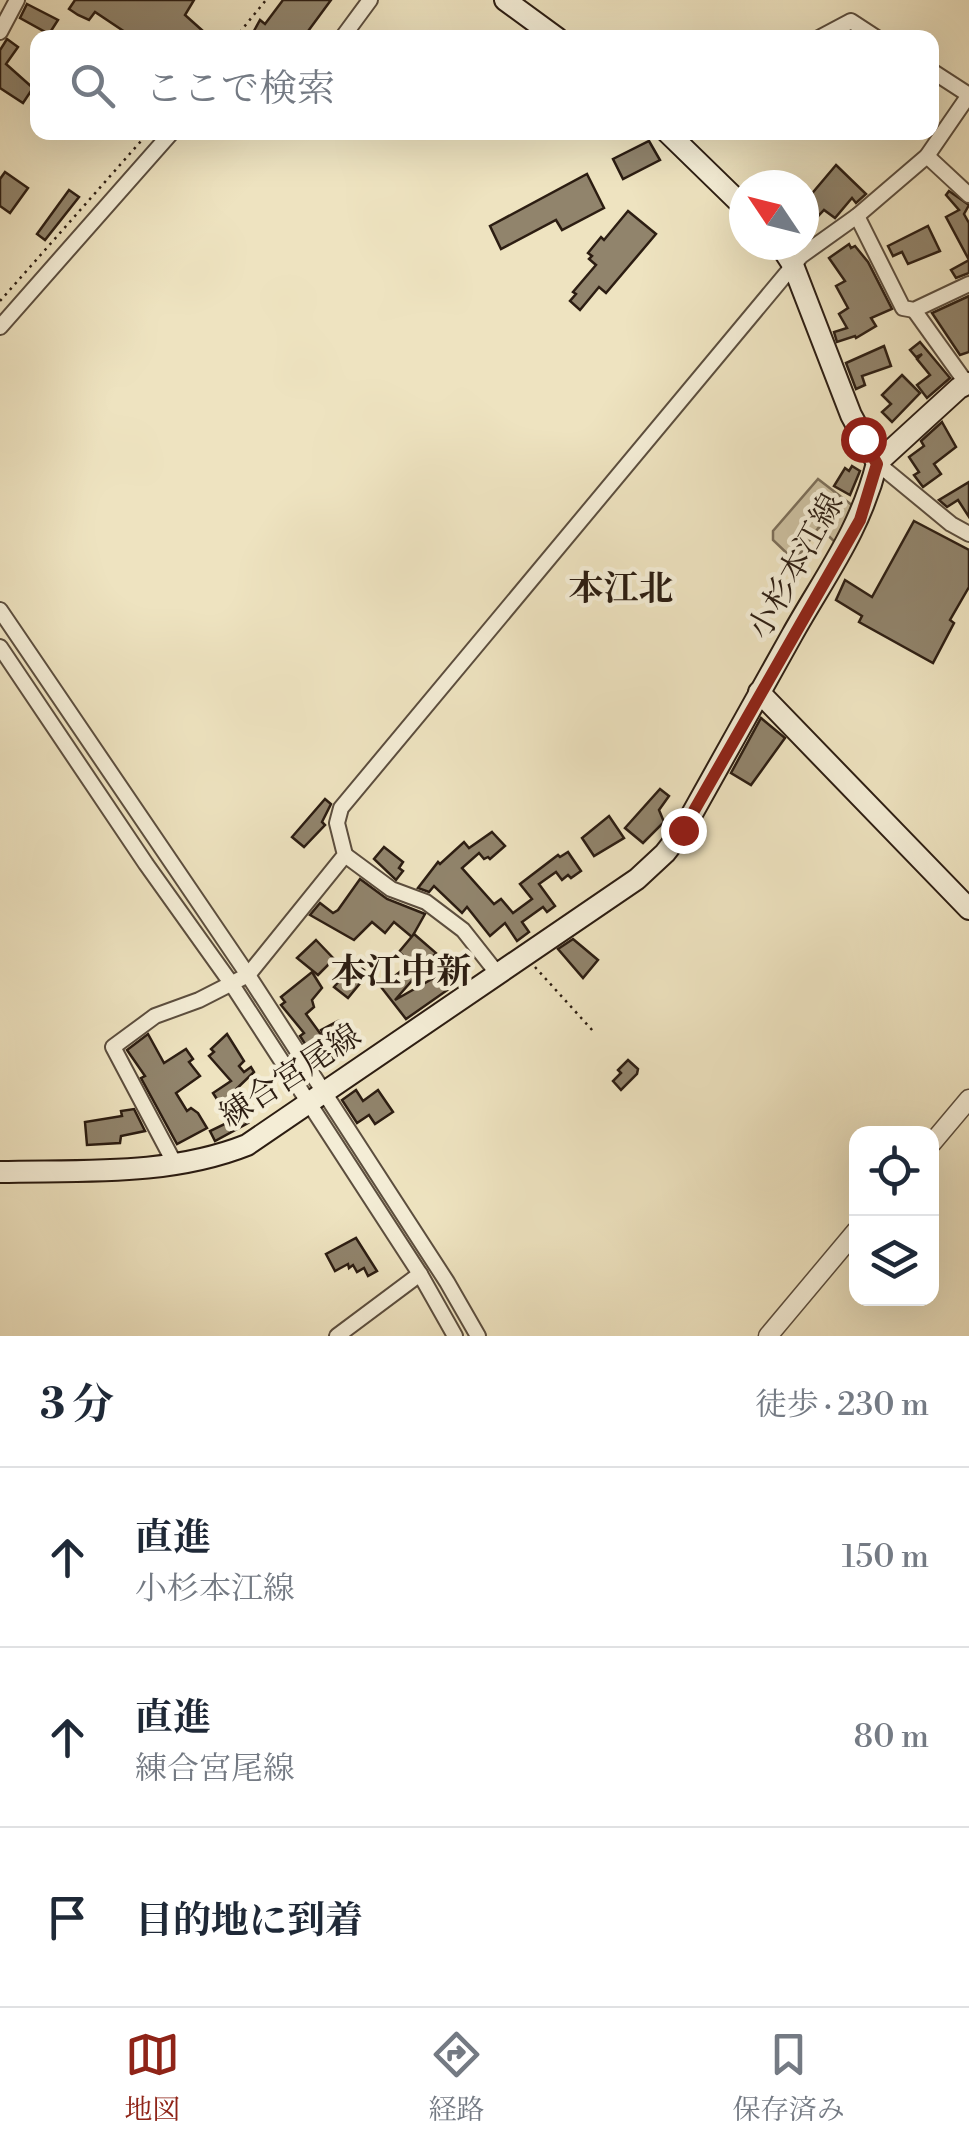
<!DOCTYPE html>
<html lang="ja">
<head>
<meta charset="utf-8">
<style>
	body { margin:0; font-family:"Libre Bodoni","Noto Serif JP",serif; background:#f2f2f3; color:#1f2937 }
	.controls { position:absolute; right:30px; bottom:30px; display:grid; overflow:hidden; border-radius:20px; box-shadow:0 10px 40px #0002 }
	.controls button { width:90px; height:90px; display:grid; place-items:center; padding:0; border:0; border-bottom:2px solid #e0e1e3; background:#fff; color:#1f2937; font:50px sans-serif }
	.compass { position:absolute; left:729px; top:170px; width:90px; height:90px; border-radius:50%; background:#fff; box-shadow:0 10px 40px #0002; rotate:305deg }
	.stop { position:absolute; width:30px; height:30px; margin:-22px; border:8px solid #8f2418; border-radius:50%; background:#fff }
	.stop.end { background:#8f2418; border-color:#fff; box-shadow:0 2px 10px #0008 }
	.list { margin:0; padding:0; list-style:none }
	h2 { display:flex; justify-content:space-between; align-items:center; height:130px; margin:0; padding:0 40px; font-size:42px }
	h2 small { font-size:32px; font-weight:400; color:#747a83 }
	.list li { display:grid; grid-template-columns:65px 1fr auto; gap:30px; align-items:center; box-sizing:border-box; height:180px; padding:0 40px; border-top:2px solid #e0e1e3 }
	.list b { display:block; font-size:38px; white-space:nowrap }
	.list p { margin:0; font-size:32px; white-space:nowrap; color:#747a83 }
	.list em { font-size:32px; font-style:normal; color:#747a83 }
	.icon { flex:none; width:55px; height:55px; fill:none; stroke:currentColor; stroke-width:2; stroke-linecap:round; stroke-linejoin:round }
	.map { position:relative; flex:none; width:969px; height:1336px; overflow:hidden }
	.search { position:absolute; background:#fff; box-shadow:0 10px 40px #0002; left:30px; right:30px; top:30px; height:110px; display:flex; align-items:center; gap:25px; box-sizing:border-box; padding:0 35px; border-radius:20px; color:#747a83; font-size:38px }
	.sheet { height:670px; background:#fff }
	nav { display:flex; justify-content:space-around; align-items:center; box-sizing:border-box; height:140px; border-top:2px solid #e0e1e3; background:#fff; font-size:28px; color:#747a83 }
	nav a { display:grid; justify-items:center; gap:5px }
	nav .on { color:#8f2418 }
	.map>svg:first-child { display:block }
</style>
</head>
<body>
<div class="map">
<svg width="969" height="1336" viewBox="0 0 969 1336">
	<rect width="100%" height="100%" fill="#eee3c0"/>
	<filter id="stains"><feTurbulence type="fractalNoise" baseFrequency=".002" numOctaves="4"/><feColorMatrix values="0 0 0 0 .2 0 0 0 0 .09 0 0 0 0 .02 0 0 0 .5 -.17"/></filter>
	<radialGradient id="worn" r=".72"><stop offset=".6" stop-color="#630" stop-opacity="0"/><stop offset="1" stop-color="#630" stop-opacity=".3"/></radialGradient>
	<!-- green -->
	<polygon fill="#cdc1a2" stroke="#7c6f5a" stroke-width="2.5" points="818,479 857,509 836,543 819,527 795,561 773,540 773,531"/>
	<!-- building -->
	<g fill="#91846c" stroke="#2c1d12" stroke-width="2.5">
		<polygon points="75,0 194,0 185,15 204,32 199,38 134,38 95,12 89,20 78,15 69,9"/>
		<polygon points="283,0 331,0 303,38 250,38 260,20 265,24"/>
		<polygon points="27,4 58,20 49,34 20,18"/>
		<polygon points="7,39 18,47 6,64 33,88 23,103 0,88 0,50"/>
		<polygon points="649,141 660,160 623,179 613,159"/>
		<polygon points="836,165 866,194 856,203 852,198 835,218 824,210 804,231 804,203"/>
		<polygon points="5,172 28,188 10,213 0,206 0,179"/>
		<polygon points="587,174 604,208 562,230 556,220 501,249 490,226"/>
		<polygon points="69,190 79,197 45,240 37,234"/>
		<polygon points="949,191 969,205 964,214 969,223 969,273 956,278 951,270 969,260 946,217 959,210 946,195"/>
		<polygon points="628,211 656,234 606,293 599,287 580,310 570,301 576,294 573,292 596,265 589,259 592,256 588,253 601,237 604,240"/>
		<polygon points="928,226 940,251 908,264 902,252 893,256 888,246"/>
		<polygon points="849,244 851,248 855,246 868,262 892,309 871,318 876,326 856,338 855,336 837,342 834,332 847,328 839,314 848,308 836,286 845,281 829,258"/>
		<polygon points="969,296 969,352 960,355 932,313"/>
		<polygon points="920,342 950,378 927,398 917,385 930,375 917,359 922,354 916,357 910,350"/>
		<polygon points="884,346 891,366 862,376 865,385 856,389 846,363"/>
		<polygon points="902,375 920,393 892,422 882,412 891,404 882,395"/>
		<polygon points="942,422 956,447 934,464 941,474 923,487 914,475 919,472 909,457 924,446 921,441"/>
		<polygon points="852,466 860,471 850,495 834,486 845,468 849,471"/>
		<polygon points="969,482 969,517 958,500 947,507 939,500"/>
		<polygon points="914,521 969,550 969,587 950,620 954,623 933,663 859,622 862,616 836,600 845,580 872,597"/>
		<polygon points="761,718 785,738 751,785 731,773"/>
		<polygon points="660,789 669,796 659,810 664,822 643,843 625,828"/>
		<polygon points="325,799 331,804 322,822 325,825 304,847 292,837"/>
		<polygon points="609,816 624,838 594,856 582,838"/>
		<polygon points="492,832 505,846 490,859 488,857 484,859 479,853 462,868 494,904 501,899 513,913 532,899 520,884 558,855 560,857 568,852 581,871 571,878 568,875 562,880 556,872 539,884 555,906 547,912 543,907 522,922 529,932 517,941 505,923 490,936 467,907 462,913 434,886 429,892 418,888 438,862 440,864 464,842 469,848"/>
		<polygon points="384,847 403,862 399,868 403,871 396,880 374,859"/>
		<polygon points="360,879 387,899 425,914 412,937 394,922 385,933 372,922 354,940 310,915 320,903 333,913 338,910"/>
		<polygon points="414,934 436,953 395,1000 448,970 456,984 406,1019 381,987 411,963 399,952"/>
		<polygon points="573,939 598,960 583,978 558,949"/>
		<polygon points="316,940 334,959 318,975 297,958"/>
		<polygon points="355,963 364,970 361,973 366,976 348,998 334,987"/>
		<polygon points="312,972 322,988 312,1000 314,1007 306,1014 322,1036 307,1047 300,1036 304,1033 281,1005 285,1002 281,997"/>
		<polygon points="338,1021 342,1021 350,1032 334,1042 330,1037 326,1039 321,1030"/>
		<polygon points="148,1034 164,1063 186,1049 193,1059 189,1062 200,1076 176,1093 187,1111 191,1108 198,1113 207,1128 177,1144 141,1078 145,1076 127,1050"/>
		<polygon points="227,1034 244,1061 239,1066 244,1072 251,1067 254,1072 230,1095 248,1123 215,1141 210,1131 231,1121 213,1093 231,1081 209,1056 214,1052 211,1049"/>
		<polygon points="628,1060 638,1069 637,1074 621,1090 613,1081 621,1073 618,1070"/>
		<polygon points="356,1090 363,1101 378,1090 393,1112 375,1124 369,1115 357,1123 342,1100"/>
		<polygon points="134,1109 145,1131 121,1136 120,1143 87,1145 85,1122 122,1116 121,1111"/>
		<polygon points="356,1238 377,1271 368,1276 364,1268 357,1272 353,1265 349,1268 348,1264 335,1271 326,1254"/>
	</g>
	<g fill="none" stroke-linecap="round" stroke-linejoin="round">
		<defs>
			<g id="minor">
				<polyline points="0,32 17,0"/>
				<polyline points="342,38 370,0"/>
				<polyline points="819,38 851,21 877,38"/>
				<polyline points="932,71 969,95"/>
				<polyline points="927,156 969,195"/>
				<polyline points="857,216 903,308 914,310 969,284"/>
				<polyline points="914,310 967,384"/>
				<polyline points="0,327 172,132"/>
				<polyline points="877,463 951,524 969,534"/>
				<polyline points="0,610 248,975 447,1282 478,1336"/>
				<polyline points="0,647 146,864 231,983 420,1274 455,1336"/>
				<polyline points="345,855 391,889 426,902 463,930 497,973"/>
				<polyline points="176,1166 113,1047 155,1016 199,1000 248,975 345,855 337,823 341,808 801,256 857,216 927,156 969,95"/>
				<polyline points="337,1336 420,1274"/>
			</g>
			<g id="tertiary">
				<polyline points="932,1143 969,1099"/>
				<polyline points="768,1336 856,1231"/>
			</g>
			<g id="secondary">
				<polyline points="505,0 557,38"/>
				<polyline points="667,132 744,207"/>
				<polyline points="877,463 959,388 969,383"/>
				<polyline points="759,692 969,909"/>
				<path d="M0,1172C83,1170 169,1176 247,1145L637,879L665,853L683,830C720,765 755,700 792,635C825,576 860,531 877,463L851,415L793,265L780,245"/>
			</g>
		</defs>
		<!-- minor casing -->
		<use href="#minor" stroke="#5c4e3e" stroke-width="18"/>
		<!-- tertiary casing -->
		<use href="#tertiary" stroke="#5c4e3e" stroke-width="21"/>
		<!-- secondary casing -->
		<use href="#secondary" stroke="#2c1d12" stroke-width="24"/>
		<!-- path -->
		<g stroke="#2c1d12" stroke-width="2.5" stroke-dasharray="2.5 5" stroke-linecap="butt">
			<polyline points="235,38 266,0"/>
			<polyline points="0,301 149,132"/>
			<polyline points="535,967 593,1031"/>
		</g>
		<!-- minor -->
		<use href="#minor" stroke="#f4edd6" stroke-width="14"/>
		<!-- tertiary -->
		<use href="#tertiary" stroke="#f4edd6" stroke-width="18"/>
		<!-- secondary -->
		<use href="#secondary" stroke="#f4edd6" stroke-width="20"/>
	</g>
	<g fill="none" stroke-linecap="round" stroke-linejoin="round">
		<!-- route -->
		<polyline stroke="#8f2418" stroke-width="12" points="683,830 860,520 877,464 863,439"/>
	</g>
	<g text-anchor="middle" stroke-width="9" stroke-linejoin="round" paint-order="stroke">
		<!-- street labels -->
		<g font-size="32" fill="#2c1d12" stroke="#f4edd6">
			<text transform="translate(795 566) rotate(-61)" y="11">小杉本江線</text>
			<text transform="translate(290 1075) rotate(-33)" y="11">練合宮尾線</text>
		</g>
		<!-- neighbourhood labels -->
		<g font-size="35" font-weight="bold" fill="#2c1d12" stroke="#f4edd6">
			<text x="621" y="600">本江北</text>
			<text x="401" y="983">本江中新</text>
		</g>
	</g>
	<rect width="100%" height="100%" filter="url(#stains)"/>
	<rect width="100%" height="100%" fill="url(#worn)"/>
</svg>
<div class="controls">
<button><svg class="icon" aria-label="locate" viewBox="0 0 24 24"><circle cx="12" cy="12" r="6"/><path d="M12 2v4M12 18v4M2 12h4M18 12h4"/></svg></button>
<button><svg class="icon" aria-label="layers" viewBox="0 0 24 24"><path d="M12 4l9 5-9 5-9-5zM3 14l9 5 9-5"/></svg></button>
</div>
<svg class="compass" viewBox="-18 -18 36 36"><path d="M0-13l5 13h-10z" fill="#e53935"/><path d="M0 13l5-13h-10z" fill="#747a83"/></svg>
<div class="stop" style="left:863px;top:439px"></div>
<div class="stop end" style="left:683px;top:830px"></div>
<div class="search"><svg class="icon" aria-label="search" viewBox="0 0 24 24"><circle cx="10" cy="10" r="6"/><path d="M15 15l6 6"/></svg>ここで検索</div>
</div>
<section class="sheet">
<h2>3 分<small>徒歩 · 230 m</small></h2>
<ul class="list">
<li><svg class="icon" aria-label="ahead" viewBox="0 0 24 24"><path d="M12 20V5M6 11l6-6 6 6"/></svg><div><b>直進</b><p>小杉本江線</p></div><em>150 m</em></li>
<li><svg class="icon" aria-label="ahead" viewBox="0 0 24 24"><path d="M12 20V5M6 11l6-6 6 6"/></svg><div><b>直進</b><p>練合宮尾線</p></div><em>80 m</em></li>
<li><svg class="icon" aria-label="arrive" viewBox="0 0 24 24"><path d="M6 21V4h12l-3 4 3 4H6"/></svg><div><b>目的地に到着</b></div></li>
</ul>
</section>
<nav>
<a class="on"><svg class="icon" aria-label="map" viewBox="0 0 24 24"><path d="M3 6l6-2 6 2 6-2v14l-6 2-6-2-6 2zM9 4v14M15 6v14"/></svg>地図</a>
<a><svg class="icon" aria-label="directions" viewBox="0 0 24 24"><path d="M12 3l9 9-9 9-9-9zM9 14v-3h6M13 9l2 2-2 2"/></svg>経路</a>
<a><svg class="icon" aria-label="saved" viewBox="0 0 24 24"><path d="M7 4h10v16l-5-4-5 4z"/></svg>保存済み</a>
</nav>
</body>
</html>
